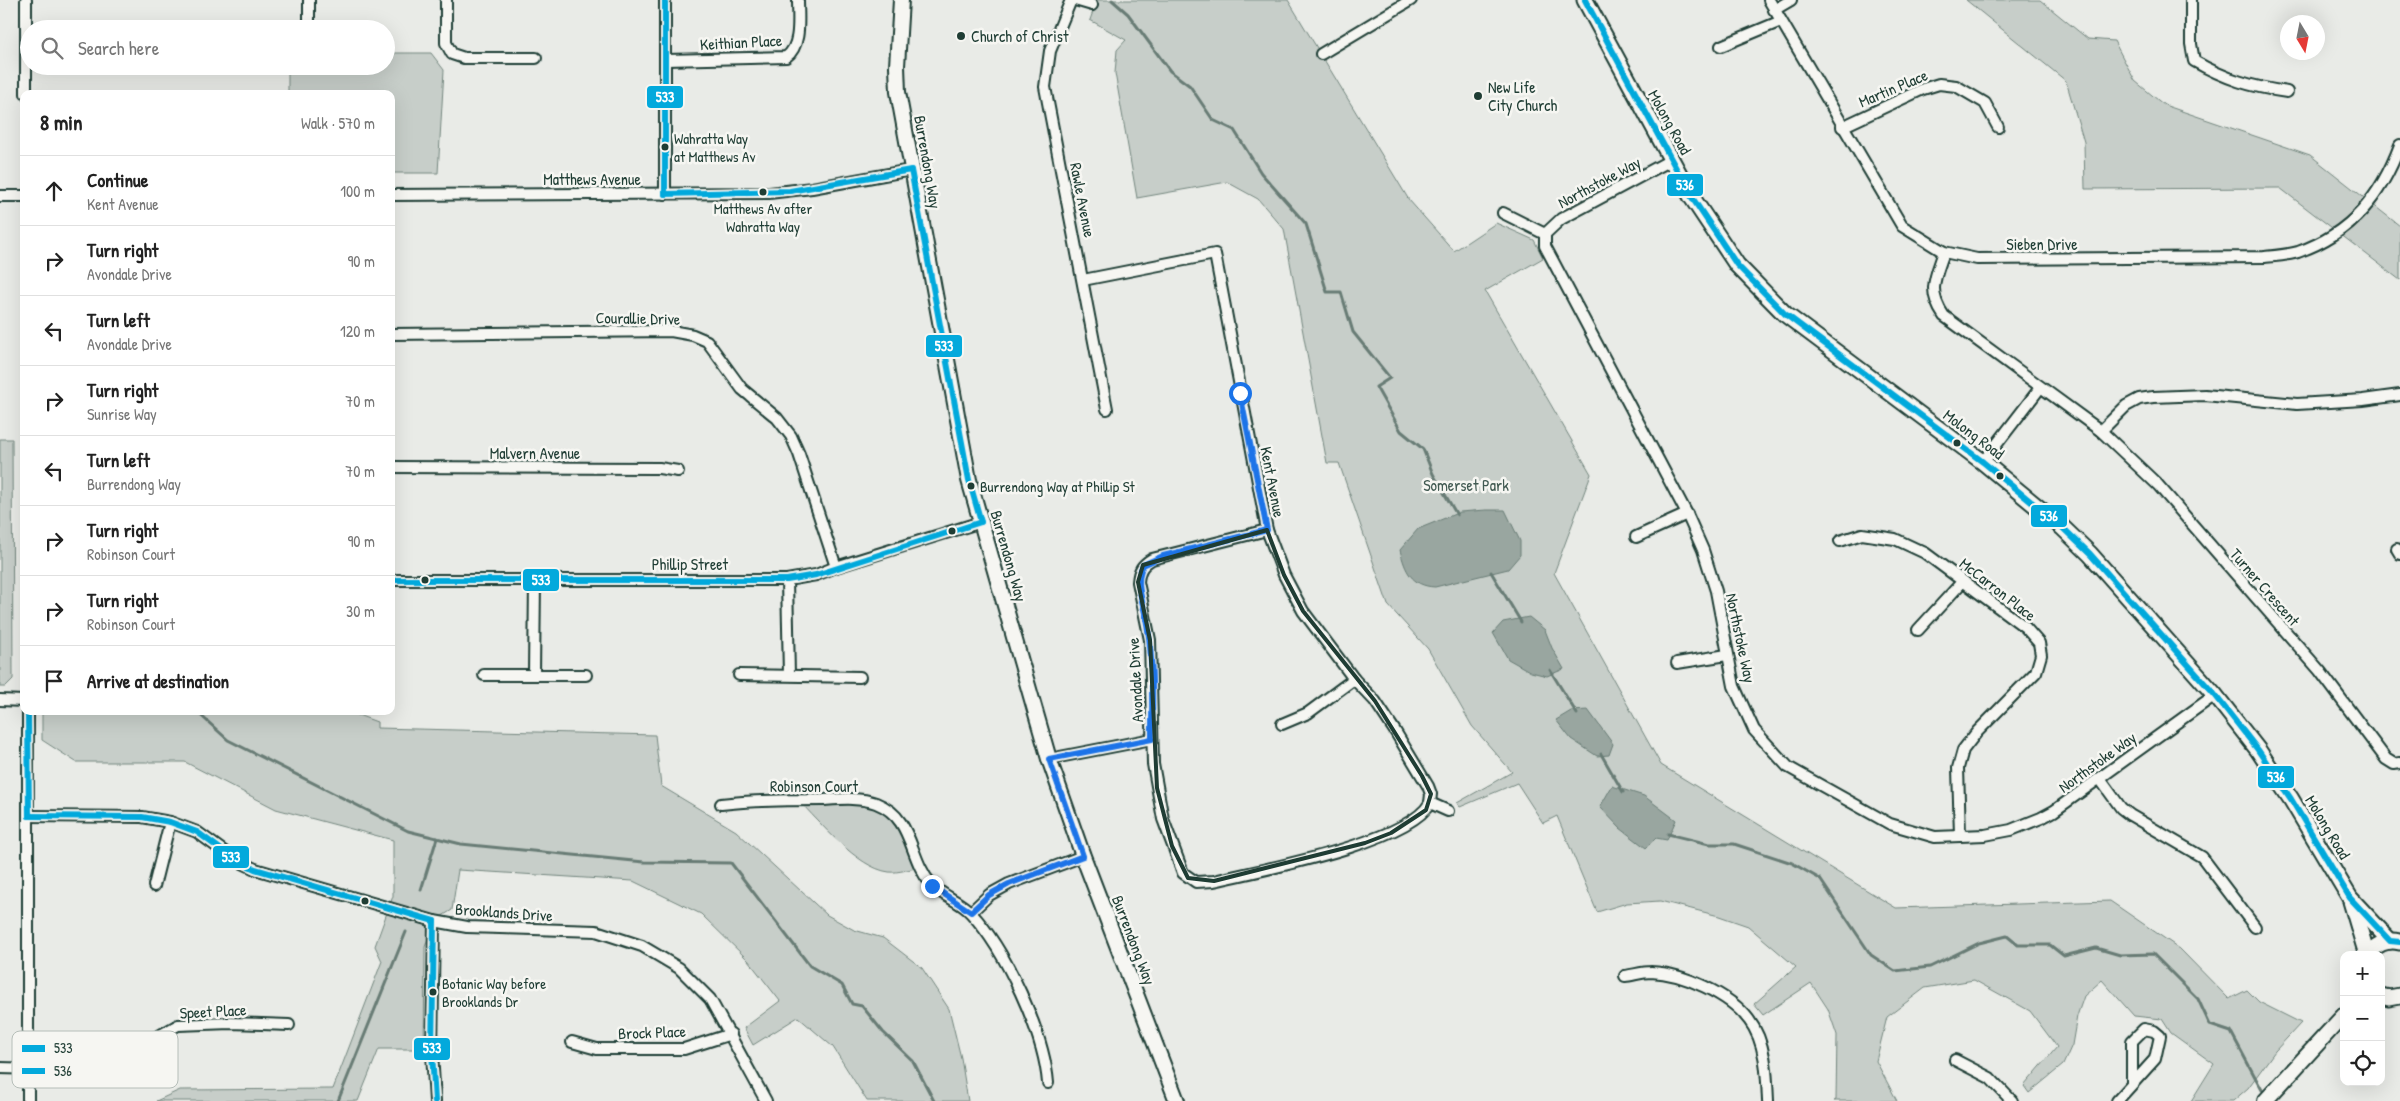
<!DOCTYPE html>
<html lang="en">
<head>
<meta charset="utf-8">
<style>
	body { margin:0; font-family:"Patrick Hand",sans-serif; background:#f2f2f2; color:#222 }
	.controls { position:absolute; right:15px; bottom:15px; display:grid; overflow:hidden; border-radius:10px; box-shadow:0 5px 20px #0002 }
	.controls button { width:45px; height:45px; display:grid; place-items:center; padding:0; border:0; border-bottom:1px solid #e0e0e0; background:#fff; color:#222; font:25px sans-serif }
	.compass { position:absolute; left:2280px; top:15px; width:45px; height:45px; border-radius:50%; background:#fff; box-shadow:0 5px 20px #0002; rotate:170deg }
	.stop { position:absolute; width:15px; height:15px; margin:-11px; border:4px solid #1a73e8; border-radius:50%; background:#fff }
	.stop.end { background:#1a73e8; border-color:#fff; box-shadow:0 1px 5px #0008 }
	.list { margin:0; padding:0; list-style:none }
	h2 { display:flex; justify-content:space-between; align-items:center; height:65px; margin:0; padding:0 20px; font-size:21px }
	h2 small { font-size:16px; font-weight:400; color:#767676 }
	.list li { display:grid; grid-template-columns:32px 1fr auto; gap:15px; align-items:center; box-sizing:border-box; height:70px; padding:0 20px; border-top:1px solid #e0e0e0 }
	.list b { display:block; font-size:19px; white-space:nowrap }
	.list p { margin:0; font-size:16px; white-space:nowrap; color:#767676 }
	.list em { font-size:16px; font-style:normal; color:#767676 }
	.icon { flex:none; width:28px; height:28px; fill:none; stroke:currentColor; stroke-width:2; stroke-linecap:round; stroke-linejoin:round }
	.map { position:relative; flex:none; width:2400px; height:1101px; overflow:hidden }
	.search { position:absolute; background:#fff; box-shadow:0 5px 20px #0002; left:20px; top:20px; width:375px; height:55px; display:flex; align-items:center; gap:12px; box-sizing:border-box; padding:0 18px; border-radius:28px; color:#767676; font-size:19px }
	.panel { position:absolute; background:#fff; box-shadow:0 5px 20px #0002; left:20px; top:90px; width:375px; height:625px; border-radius:10px }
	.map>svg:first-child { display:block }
</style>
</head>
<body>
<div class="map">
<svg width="2400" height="1101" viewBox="0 0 2400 1101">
	<rect width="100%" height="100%" fill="#e9ebe7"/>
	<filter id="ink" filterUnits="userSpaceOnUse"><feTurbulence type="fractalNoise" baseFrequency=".02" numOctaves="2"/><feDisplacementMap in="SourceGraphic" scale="10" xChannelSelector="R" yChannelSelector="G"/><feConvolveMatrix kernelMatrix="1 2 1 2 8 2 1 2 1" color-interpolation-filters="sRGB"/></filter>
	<g filter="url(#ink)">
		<!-- green -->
		<g fill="#c7cec9" stroke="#73867e">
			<polygon points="1097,0 1288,0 1409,200 1454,251 1496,223 1534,240 1543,258 1485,291 1591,474 1554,573 1661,765 1896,908 2110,901 2180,949 2229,999 2247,990 2259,1002 2301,1023 2275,1051 2248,1088 2233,1101 2191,1101 2214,1064 2171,1033 2162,1019 2134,1016 2102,980 2084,996 2077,1016 2072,1045 2063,1065 2029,1093 2024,1086 2057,1047 2030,1011 1974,980 1925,988 1887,1017 1876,1061 1897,1101 1834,1101 1836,1100 1837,1035 1828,1009 1811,983 1763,1015 1754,1004 1796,967 1748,926 1719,916 1660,901 1627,903 1597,912 1557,816 1543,823 1517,783 1460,807 1457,803 1512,772 1472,726 1428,649 1388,605 1339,463 1327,463 1284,229 1258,199 1227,182 1137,198 1115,73 1117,50 1126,40 1090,20"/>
			<polygon points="1966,0 2040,0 2088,39 2114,41 2135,81 2164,105 2310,155 2400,226 2400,280 2280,188 2085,189 2084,142 2066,81"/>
			<polygon points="386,53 431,53 444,70 438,173 391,173 391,94 288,94 288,66 386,66"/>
			<polygon points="0,439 12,439 13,679 5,687 0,687"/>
			<polygon points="42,711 347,711 377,722 377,728 655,735 661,786 736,831 827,915 854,930 883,938 922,968 949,1009 961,1058 968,1101 867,1101 833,1047 798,1017 753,1045 744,1028 780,1001 748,960 701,914 633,881 458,870 452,910 434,921 425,947 424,1049 379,1049 358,1101 156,1101 180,1090 333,1089 382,961 375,946 393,896 393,840 276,809 185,762 76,762 42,740"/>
			<path d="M851,799L894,813L920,867C910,869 898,873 889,872C857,868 820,822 798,800Z"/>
		</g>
		<!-- water -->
		<g fill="#99a6a0" stroke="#687c75">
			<path d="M1486,510H1505L1520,541V555L1508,569L1435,587C1411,586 1405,570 1400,550L1418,529L1460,512Z"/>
			<polygon points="1529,617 1545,630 1552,648 1564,669 1547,676 1531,672 1508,659 1493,633 1503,622"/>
			<polygon points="1588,710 1613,744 1609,755 1597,756 1571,739 1556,720 1571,711"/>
			<polygon points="1612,786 1644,796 1676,820 1667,840 1656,838 1646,848 1620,828 1600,807"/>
		</g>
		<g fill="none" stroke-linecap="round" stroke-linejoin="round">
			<!-- stream -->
			<g stroke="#687c75" stroke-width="3">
				<polyline points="1112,0 1128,14 1170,71 1190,86 1213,120 1234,130 1261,173 1306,224 1327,292 1341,292 1353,332 1390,378 1376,387 1401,431 1423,449 1433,474 1457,515"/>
				<polyline points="1491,572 1521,622"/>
				<polyline points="1550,670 1577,714"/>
				<polyline points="196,711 228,740 408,831 461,844 644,862 731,863 810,966 842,985 852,1004 862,1006 883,1032 913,1061 934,1101"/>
				<polyline points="1601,754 1623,792"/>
				<polyline points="1668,834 1709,844 1734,844 1792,863 1820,879 1871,955 1895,971 1930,967 1979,943 2007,936 2018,945 2050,945 2064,956 2096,948 2120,955 2153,954 2198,999 2210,1025 2231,1032 2262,1090"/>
				<polyline points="421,890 437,838"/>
				<polyline points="338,1101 406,932"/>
			</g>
			<defs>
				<g id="minor">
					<polyline points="26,0 26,94"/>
					<polyline points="446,0 446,43 452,54 464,58 536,58"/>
					<polyline points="1071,0 1050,51 1045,87 1107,409"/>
					<polyline points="1075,0 1092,5"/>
					<path d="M1769,0L1902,226L1944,252L1977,259L2264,257C2275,256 2288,255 2298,252C2352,233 2381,196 2400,145"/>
					<path d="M2191,0V44L2194,61C2225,79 2252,87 2287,92"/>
					<polyline points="1774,10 1791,0"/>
					<polyline points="309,29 309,0"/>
					<polyline points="1721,46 1781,21"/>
					<polyline points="1321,54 1411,0"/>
					<path d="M666,60L786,57C802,46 798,18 798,0"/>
					<polyline points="1842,127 1923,89 1939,84 1956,86 1985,103 1998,127"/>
					<polyline points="1671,160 1561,219 1545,234 1545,246 1687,514 1703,550 1716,591 1734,686 1754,730 1788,767 1890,824 1935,837 1985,835 2011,830 2041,818 2054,811 2215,695"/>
					<polyline points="665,194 665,0"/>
					<polyline points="391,195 769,193 812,188 911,170"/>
					<polyline points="0,196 24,196"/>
					<polyline points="1503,213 1545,234"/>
					<path d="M1944,252C1935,278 1927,291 1944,316L2101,431L2158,485L2320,671L2386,759L2394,764L2400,763"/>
					<polyline points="1083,280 1215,254 1267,530 1284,575 1303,611 1354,679 1375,701 1395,731 1428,786 1431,794 1430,803"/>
					<polyline points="391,334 671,331 693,335 707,341 742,389 777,418 791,436 799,454 836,567"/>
					<polyline points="2101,431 2126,406 2139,399 2153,397 2205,395 2297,404 2363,400 2400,395"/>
					<polyline points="1983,462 2040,388"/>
					<polyline points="391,467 659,468 678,471"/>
					<path d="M1267,530L1152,559C1142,565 1139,570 1138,582L1150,640L1153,764L1163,819L1183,873L1196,882L1214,881C1260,870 1408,843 1430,803L1448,811"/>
					<polyline points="1636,537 1687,514"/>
					<polyline points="1840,541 1862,534 1895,539 1925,553 2025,627 2039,643 2041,655 2036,672 1977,732 1963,750 1958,768 1960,835"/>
					<polyline points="2397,549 2400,554"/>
					<polyline points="391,580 787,580 816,575 836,567 981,522"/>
					<polyline points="787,580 789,675"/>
					<polyline points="1918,630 1963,581"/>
					<polyline points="1677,663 1727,655"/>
					<polyline points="534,674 535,580"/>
					<polyline points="484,675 586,675"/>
					<polyline points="739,675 860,677"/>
					<polyline points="0,700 24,701"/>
					<polyline points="28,711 28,1101"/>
					<polyline points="1282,724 1308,713 1354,679"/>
					<polyline points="1049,759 1152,739"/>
					<polyline points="2100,779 2121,808 2130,815 2202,857 2255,927"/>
					<path d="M721,804C755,800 789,800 823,800C839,799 860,797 876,803C914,818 908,857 931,884C942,896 960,901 971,913C1005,949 1044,1033 1048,1083"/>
					<polyline points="29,816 142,817 170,822 197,832 234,859 255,869 434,921 467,927 596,931 642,946 679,968 710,999 766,1101"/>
					<polyline points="154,886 170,822"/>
					<polyline points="971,912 989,895 1009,884 1083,856"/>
					<polyline points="434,921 432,1053 435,1101"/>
					<path d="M1625,976C1633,975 1643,972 1651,972C1682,973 1730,994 1749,1020C1766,1042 1767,1075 1768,1101"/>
					<polyline points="572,1042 597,1049 684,1049 731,1034"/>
					<polyline points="1955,1060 1990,1078 2012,1101"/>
					<polyline points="0,1068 74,1070 106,1066 178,1025 230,1023 289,1025"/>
					<polyline points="2117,1101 2155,1059 2160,1036 2154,1031 2144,1029 2132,1041 2132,1083"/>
				</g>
				<g id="major">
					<polyline points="901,0 897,66 898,92 969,480 981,522 1049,759 1083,856 1177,1101"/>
					<polyline points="2265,1101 2344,1015"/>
				</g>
				<g id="highway">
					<polyline points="1585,0 1691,196 1737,265 1785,314 1983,462 2063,528 2090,554 2215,695 2258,750 2291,799 2350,898 2390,941"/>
					<polyline points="2351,901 2367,955"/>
					<path d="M2367,955C2376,945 2386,938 2400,942"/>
					<polyline points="2381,996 2389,998 2400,996"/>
				</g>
			</defs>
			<!-- minor casing -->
			<use href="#minor" stroke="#1f3d34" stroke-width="14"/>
			<!-- major casing -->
			<use href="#major" stroke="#1f3d34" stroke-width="18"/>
			<!-- highway casing -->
			<use href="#highway" stroke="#1f3d34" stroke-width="19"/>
			<!-- minor -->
			<use href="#minor" stroke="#f6f6f2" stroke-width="10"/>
			<!-- major -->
			<use href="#major" stroke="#f6f6f2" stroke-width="14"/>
			<!-- highway -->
			<use href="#highway" stroke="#f6f6f2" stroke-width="15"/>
			<defs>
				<g id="bus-1">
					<polyline points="665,0 665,194"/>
					<polyline points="911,170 969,480 981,522"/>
					<polyline points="665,194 790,191 911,170"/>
					<polyline points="391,580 787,580 816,575 981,522"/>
					<polyline points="28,711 29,816"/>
					<polyline points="29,816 142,817 170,822 197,832 234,859 255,869 434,921"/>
					<polyline points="434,921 432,1053 435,1101"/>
				</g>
				<polyline id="bus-2" points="1585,0 1691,196 1737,265 1785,314 1983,462 2063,528 2090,554 2215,695 2258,750 2291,799 2350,898 2390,941 2400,942"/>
			</defs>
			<!-- bus-1 casing -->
			<use href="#bus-1" stroke="#f6f6f2" stroke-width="10"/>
			<!-- bus-2 casing -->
			<use href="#bus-2" stroke="#f6f6f2" stroke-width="10"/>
			<!-- bus-1 -->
			<use href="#bus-1" stroke="#03a9dc" stroke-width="6"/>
			<!-- bus-2 -->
			<use href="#bus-2" stroke="#03a9dc" stroke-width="6"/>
		</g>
	</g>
	<g fill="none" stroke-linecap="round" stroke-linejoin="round" filter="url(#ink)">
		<!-- route -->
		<path stroke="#1a73e8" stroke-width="6" d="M932,886L971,912L989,895L1009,884L1083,856L1049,759L1152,739C1152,697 1154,655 1145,613C1141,596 1135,581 1143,565L1163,556L1267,530L1240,393"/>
	</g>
	<!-- marked area -->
	<path fill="none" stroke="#1f3d34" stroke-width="4" stroke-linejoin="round" d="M1267,530L1284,575L1303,611L1375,701L1422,776L1431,794L1426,810L1391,833L1365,843L1214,881L1188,878L1172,846L1157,788L1150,640L1138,582L1143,565Z"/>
	<!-- markers -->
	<g fill="#1f3d34" stroke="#f6f6f2" stroke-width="2">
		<circle cx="961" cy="36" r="5"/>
		<circle cx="1478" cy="96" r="5"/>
		<circle cx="665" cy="147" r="4.5"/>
		<circle cx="763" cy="192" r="4.5"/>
		<circle cx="1957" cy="443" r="4.5"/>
		<circle cx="2000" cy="476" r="4.5"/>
		<circle cx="971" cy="486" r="4.5"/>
		<circle cx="952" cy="531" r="4.5"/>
		<circle cx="425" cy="580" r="4.5"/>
		<circle cx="365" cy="901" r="4.5"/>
		<circle cx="433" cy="992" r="4.5"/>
	</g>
	<g text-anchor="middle" stroke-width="5" stroke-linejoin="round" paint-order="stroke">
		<!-- bus labels -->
		<g font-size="15" fill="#1f3d34" stroke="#f6f6f2" text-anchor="start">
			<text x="674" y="144">Wahratta Way<tspan x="674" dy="18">at Matthews Av</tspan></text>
			<text x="763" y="214" text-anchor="middle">Matthews Av after<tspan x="763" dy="18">Wahratta Way</tspan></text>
			<text x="980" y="492">Burrendong Way at Phillip St</text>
			<text x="442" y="989">Botanic Way before<tspan x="442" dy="18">Brooklands Dr</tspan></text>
		</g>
		<!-- poi labels -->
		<g font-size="16" fill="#1f3d34" stroke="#f6f6f2" text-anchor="start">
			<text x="971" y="42">Church of Christ</text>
			<text x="1488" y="93">New Life<tspan x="1488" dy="18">City Church</tspan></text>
		</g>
		<!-- street labels -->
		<g font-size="16" fill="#1f3d34" stroke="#f6f6f2">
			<text transform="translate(741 42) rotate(-3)" y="6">Keithian Place</text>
			<text transform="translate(1893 88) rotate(-23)" y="6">Martin Place</text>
			<text transform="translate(1670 122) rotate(61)" y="6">Molong Road</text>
			<text transform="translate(928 162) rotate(80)" y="6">Burrendong Way</text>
			<text x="592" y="185">Matthews Avenue</text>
			<text transform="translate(1599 182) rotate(-28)" y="6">Northstoke Way</text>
			<text transform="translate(1083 200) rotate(79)" y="6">Rawle Avenue</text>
			<text x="2042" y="250">Sieben Drive</text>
			<text transform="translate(638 318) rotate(1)" y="6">Courallie Drive</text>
			<text transform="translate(1974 434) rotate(37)" y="6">Molong Road</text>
			<text x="535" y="459">Malvern Avenue</text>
			<text transform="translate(1273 482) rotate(79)" y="6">Kent Avenue</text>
			<text transform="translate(1009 556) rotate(74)" y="6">Burrendong Way</text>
			<text x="690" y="570">Phillip Street</text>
			<text transform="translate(2265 587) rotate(49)" y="6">Turner Crescent</text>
			<text transform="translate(1998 589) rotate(38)" y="6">McCarron Place</text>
			<text transform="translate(1741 638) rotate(78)" y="6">Northstoke Way</text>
			<text transform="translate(1135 680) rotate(-93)" y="6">Avondale Drive</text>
			<text transform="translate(2097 762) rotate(-36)" y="6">Northstoke Way</text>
			<text x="814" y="792">Robinson Court</text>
			<text transform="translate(2328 827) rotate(59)" y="6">Molong Road</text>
			<text transform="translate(504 912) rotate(4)" y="6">Brooklands Drive</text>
			<text transform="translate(1134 940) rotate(69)" y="6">Burrendong Way</text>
			<text transform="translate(213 1011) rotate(-3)" y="6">Speet Place</text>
			<text transform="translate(652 1032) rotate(-2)" y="6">Brock Place</text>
		</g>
		<!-- park labels -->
		<g font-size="16" fill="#415a52" stroke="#f6f6f2">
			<text x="1466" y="491">Somerset Park</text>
		</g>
	</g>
	<!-- legend -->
	<rect x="12" y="1031" width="166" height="57" rx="8" fill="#f6f6f2" stroke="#b6beb9" stroke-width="1"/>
	<rect x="22" y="1045" width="23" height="7" fill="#03a9dc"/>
	<rect x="22" y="1068" width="23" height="6" fill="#03a9dc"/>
	<g font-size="14" fill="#1f3d34">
		<text x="54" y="1053">533</text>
		<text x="54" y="1076">536</text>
	</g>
	<g stroke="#f6f6f2" stroke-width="2">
		<rect x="646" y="85" width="38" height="24" rx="5" fill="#03a9dc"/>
		<rect x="1666" y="173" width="38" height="24" rx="5" fill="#03a9dc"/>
		<rect x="925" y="334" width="38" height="24" rx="5" fill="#03a9dc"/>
		<rect x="2030" y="504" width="38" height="24" rx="5" fill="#03a9dc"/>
		<rect x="522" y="568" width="38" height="24" rx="5" fill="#03a9dc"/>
		<rect x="2257" y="765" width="38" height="24" rx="5" fill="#03a9dc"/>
		<rect x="212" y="845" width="38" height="24" rx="5" fill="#03a9dc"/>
		<rect x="413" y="1037" width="38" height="24" rx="5" fill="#03a9dc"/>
	</g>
	<g font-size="14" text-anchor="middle" font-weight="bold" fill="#fff">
		<text x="665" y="102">533</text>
		<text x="1685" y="190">536</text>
		<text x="944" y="351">533</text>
		<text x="2049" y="521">536</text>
		<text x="541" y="585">533</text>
		<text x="2276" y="782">536</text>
		<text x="231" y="862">533</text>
		<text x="432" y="1053">533</text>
	</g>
</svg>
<div class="controls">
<button>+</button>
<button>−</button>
<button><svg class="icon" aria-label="locate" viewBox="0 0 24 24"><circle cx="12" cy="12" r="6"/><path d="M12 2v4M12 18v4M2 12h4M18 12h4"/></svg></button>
</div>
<svg class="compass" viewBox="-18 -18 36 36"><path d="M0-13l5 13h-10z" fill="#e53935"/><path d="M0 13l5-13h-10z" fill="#767676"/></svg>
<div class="stop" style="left:1240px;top:393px"></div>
<div class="stop end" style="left:932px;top:886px"></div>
<div class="search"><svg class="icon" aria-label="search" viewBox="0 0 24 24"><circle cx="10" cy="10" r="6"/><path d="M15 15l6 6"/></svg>Search here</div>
<section class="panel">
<h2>8 min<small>Walk · 570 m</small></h2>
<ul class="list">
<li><svg class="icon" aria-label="ahead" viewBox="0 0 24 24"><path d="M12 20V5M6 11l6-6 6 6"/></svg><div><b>Continue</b><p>Kent Avenue</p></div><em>100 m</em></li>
<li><svg class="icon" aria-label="right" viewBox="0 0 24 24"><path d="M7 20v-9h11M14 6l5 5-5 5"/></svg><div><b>Turn right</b><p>Avondale Drive</p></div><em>90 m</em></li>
<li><svg class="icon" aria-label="left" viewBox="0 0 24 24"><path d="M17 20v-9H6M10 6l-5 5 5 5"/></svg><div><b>Turn left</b><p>Avondale Drive</p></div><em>120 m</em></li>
<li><svg class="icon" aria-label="right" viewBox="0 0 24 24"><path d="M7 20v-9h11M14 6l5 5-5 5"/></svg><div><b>Turn right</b><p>Sunrise Way</p></div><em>70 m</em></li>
<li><svg class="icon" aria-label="left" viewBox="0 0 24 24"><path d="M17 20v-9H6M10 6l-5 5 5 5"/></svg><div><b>Turn left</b><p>Burrendong Way</p></div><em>70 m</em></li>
<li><svg class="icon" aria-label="right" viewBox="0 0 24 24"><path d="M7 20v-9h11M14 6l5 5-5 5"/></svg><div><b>Turn right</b><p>Robinson Court</p></div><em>90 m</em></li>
<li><svg class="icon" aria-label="right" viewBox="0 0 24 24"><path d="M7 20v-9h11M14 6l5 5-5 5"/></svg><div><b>Turn right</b><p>Robinson Court</p></div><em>30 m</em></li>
<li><svg class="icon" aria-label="arrive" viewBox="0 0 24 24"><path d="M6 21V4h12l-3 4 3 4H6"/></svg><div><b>Arrive at destination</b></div></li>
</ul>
</section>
</div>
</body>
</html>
